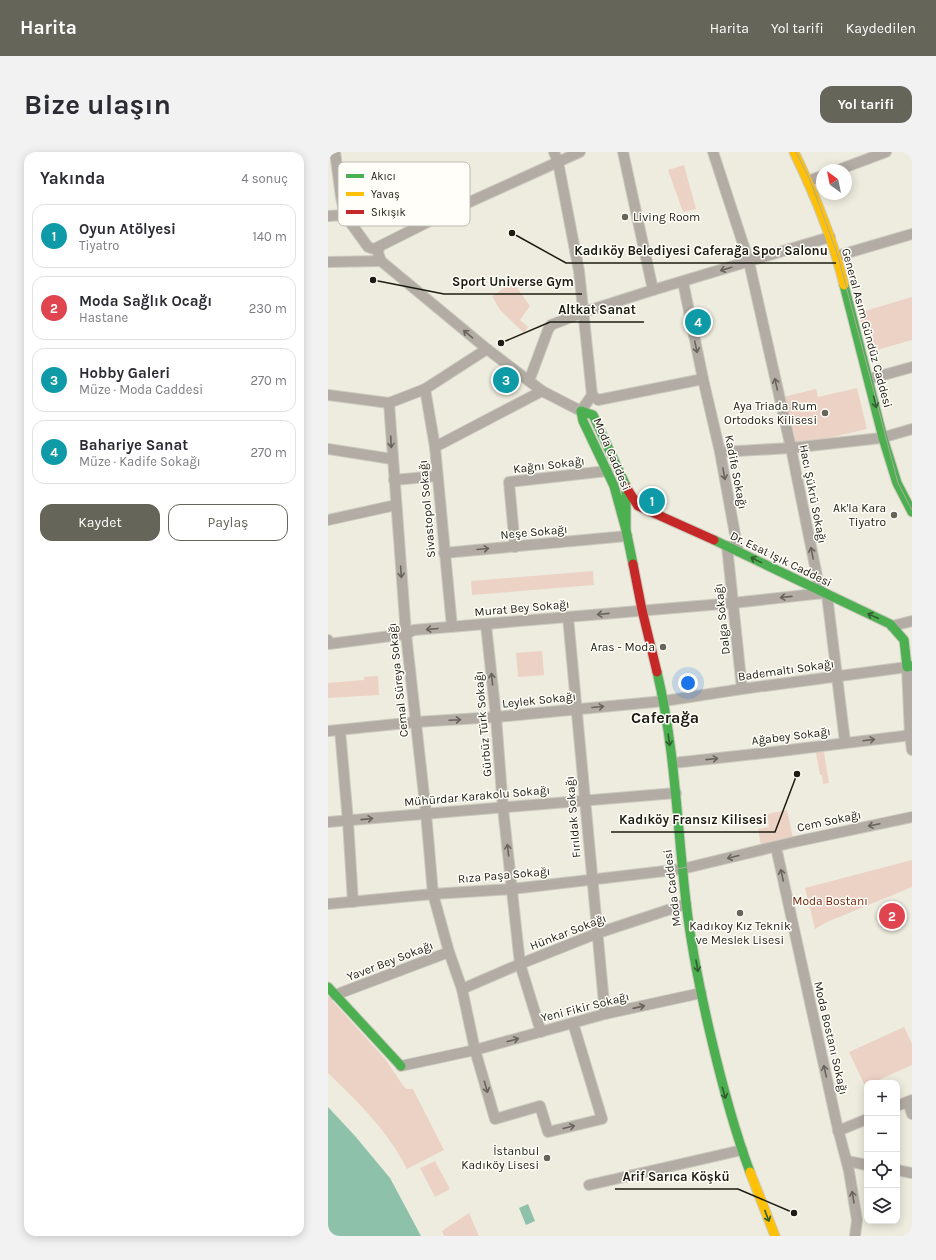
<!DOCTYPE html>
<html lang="tr">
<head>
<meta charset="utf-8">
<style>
	body { margin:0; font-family:Karla,sans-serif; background:#f2f2f3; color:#2b2b33 }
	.controls { position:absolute; right:12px; bottom:12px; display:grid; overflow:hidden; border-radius:8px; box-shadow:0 2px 10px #0003 }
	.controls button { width:36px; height:36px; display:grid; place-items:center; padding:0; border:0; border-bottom:1px solid #e1e1e2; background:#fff; color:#2b2b33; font:20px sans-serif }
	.compass { position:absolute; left:488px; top:12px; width:36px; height:36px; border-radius:50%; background:#fff; box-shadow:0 2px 10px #0003; rotate:327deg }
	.you { position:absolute; left:360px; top:531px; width:14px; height:14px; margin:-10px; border:3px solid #fff; border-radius:50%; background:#1a73e8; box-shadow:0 0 0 6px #1a73e833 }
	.badge { display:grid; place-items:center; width:26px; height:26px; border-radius:50%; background:#666559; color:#fff; font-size:13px; font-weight:700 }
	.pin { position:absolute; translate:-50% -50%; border:2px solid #fff; box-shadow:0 1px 4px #0006 }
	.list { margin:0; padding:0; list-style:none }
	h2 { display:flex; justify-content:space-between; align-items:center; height:52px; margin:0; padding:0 16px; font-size:17px }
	h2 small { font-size:13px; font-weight:400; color:#7c7c81 }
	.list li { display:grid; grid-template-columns:26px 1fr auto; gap:12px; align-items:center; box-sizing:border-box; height:64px; margin:0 8px 8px; padding:0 8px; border:1px solid #e1e1e2; border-radius:12px }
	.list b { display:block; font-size:15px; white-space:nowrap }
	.list p { margin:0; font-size:13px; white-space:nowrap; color:#7c7c81 }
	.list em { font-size:13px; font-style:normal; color:#7c7c81 }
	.actions { display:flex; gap:8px; padding:12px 16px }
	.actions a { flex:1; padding:9px 0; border:1px solid #666559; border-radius:12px; text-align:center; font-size:14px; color:#666559 }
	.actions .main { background:#666559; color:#fff }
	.icon { flex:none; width:22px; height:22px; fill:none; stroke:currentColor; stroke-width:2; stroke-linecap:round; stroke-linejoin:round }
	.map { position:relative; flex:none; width:584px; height:1084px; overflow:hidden; border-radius:12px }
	header { display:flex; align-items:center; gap:24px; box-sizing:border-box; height:56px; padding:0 20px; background:#666559; color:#fff }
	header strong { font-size:19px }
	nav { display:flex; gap:22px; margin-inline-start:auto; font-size:14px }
	.intro { display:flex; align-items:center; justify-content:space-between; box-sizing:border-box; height:96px; padding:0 24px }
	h1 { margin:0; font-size:28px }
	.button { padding:10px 18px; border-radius:12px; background:#666559; color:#fff; font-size:14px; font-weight:700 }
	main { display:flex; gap:24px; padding:0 24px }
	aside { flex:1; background:#fff; border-radius:12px; box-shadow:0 2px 10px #0003 }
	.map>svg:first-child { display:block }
</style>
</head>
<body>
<header>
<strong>Harita</strong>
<nav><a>Harita</a><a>Yol tarifi</a><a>Kaydedilen</a></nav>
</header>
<div class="intro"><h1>Bize ulaşın</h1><a class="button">Yol tarifi</a></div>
<main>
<aside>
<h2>Yakında<small>4 sonuç</small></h2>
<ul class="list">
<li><span class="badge" style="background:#0f9aa8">1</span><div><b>Oyun Atölyesi</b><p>Tiyatro</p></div><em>140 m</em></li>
<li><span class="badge" style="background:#e0444e">2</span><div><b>Moda Sağlık Ocağı</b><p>Hastane</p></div><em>230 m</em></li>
<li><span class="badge" style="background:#0f9aa8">3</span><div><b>Hobby Galeri</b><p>Müze · Moda Caddesi</p></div><em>270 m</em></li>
<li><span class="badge" style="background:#0f9aa8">4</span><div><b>Bahariye Sanat</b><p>Müze · Kadife Sokağı</p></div><em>270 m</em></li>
</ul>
<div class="actions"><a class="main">Kaydet</a><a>Paylaş</a></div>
</aside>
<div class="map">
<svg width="584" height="1084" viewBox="0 0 584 1084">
	<rect width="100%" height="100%" fill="#eeecde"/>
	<!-- green -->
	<g fill="#ecd2c5">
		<polygon points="356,13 368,57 355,60 340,18"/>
		<polygon points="185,130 202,154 192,168 200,175 196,181 172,158 164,144"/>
		<polygon points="584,145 584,188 542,200 530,161"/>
		<polygon points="529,236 539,277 467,294 455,245 488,237 490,245"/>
		<polygon points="265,419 266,433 144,443 143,429"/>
		<polygon points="214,499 216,523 190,525 188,501"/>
		<polygon points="50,524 51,543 0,546 0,531 36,528 36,525"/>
		<polygon points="495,594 501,631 495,632 494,623 492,623 487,596"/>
		<polygon points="459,658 465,686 433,694 430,677 441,675 439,662"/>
		<polygon points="584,708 584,735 499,770 487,777 477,736"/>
		<path d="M0,844L58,908L76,935L79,937H85L116,998L79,1017C60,979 30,950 0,921Z"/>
		<polygon points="576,875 584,892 584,913 544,931 539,931 539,933 537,934 521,900"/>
		<polygon points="107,1009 122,1037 107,1045 92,1016"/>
		<polygon points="141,1061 151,1084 116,1084 114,1079"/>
	</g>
	<!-- water -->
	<g fill="#8dc1aa">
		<polygon points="0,955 27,984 62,1026 93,1084 0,1084"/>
		<polygon points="200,1052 207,1069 198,1073 191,1056"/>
	</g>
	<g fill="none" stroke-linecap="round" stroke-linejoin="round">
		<defs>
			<g id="street">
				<polyline points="7,0 13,45 17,63 40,95 46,97 124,58 252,0"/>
				<polyline points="295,0 325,138"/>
				<polyline points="385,0 421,110 463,296 492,439"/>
				<polyline points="510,18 558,0"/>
				<polyline points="480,29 494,24"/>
				<polyline points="0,64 17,63"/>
				<polyline points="51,95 50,101 53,109 159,197 201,229 214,239 253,259 264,243 251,119 230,10 226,0"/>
				<polyline points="509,104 584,82"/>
				<polyline points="0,110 53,109"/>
				<polyline points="355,130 375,227 392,300 410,399"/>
				<polyline points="541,227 584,215"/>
				<polyline points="201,229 220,178 223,173 256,160 325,138 502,85"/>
				<polyline points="97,237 107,295 124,475"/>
				<polyline points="0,243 61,251 97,237 159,197"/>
				<polyline points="264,243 270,248 375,227"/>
				<polyline points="61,251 78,482 98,661 105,742 121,800 134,837 147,898 167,967 212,954 220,980 274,967 245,871"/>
				<polyline points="107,295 214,239"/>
				<polyline points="0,297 64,307"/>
				<polyline points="392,300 463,296 553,286 584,277"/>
				<polyline points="66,328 109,324"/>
				<polyline points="0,368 68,353"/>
				<polyline points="399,394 414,537"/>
				<polyline points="187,395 181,330 279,319"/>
				<polyline points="116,401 299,384"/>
				<polyline points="499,443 517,590"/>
				<polyline points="240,465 277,862"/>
				<polyline points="158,473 168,565 175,656 192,812 213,880"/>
				<polyline points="564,474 584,469"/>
				<polyline points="0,488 1,492 78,482 86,478 405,451 496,441"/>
				<polyline points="12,578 20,669 25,750"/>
				<polyline points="0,579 88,570 168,565 336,549 414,537 579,515 582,583 584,598"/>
				<polyline points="345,611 445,600 584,583"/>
				<polyline points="0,670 348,641"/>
				<polyline points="448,695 509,973 521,1019 529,1068 527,1084"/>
				<polyline points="0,752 105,742 184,737 354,717 466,690 584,665"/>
				<polyline points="134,837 192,812 270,781 358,752"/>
				<polyline points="7,843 121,800"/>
				<polyline points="73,914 147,898 277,862 373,841"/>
				<polyline points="580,950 584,962"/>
				<polyline points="569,954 584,948"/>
				<polyline points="510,979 539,967"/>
				<polyline points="519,1009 539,1013"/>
				<polyline points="569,1018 584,1021"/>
				<polyline points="261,1033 414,998"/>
			</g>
			<g id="fast">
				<polyline points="516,133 555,286 569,331 584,360"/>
				<polyline points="298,378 298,334 265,263 253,259 255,269 286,334 298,378 305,412"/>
				<polyline points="386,388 562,472 576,488 579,515 584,514"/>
				<path d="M329,520C347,595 349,673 358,750C363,794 372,838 382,881C393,928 405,975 422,1020"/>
				<polyline points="0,835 73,914"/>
			</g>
			<g id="slow">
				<path d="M466,0C487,43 505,87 516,133"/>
				<polyline points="422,1020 447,1084"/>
			</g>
			<g id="jam">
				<polyline points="298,335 310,354 386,388"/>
				<polyline points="305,412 314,458 329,520"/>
			</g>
		</defs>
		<!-- street casing -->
		<use href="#street" stroke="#cbcabf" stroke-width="12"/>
		<!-- fast casing -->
		<use href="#fast" stroke="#cbcabf" stroke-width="11"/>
		<!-- slow casing -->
		<use href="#slow" stroke="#cbcabf" stroke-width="11"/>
		<!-- jam casing -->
		<use href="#jam" stroke="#cbcabf" stroke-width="11"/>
		<!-- street -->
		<use href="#street" stroke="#b2aca4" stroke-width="10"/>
		<!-- fast -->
		<use href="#fast" stroke="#4caf50" stroke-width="9"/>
		<!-- slow -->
		<use href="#slow" stroke="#ffc107" stroke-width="9"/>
		<!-- jam -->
		<use href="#jam" stroke="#c62828" stroke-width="9"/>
		<!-- tram -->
		<g stroke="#afaba2" stroke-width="1">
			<polyline points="468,0 482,28 510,104 570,331 584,358"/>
			<polyline points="0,751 105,741 184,736 354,716 466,689 584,664"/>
		</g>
	</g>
	<!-- one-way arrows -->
	<defs><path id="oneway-shaft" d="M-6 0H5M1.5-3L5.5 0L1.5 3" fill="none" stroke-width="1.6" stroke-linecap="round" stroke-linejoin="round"/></defs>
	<g stroke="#68645b">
		<use href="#oneway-shaft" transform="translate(398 117) rotate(164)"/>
		<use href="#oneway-shaft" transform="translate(140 182) rotate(-140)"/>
		<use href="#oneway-shaft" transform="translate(368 195) rotate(78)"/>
		<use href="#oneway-shaft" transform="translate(448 232) rotate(-103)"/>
		<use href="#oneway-shaft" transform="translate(63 290) rotate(87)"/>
		<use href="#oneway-shaft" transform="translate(396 322) rotate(80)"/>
		<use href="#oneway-shaft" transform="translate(155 397) rotate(-5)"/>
		<use href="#oneway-shaft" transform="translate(484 401) rotate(-101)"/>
		<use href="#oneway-shaft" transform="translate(73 420) rotate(86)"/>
		<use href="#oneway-shaft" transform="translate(458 445) rotate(174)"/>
		<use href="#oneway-shaft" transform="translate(275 462) rotate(174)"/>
		<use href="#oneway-shaft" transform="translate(104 477) rotate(175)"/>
		<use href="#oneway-shaft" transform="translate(164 527) rotate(-96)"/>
		<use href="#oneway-shaft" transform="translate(270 555) rotate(-5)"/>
		<use href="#oneway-shaft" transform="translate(127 568) rotate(-3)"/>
		<use href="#oneway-shaft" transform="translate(541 588) rotate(-7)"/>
		<use href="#oneway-shaft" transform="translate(384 607) rotate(-6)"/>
		<use href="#oneway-shaft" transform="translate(39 667) rotate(-6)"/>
		<use href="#oneway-shaft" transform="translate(546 673) rotate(168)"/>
		<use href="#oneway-shaft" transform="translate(180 698) rotate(-96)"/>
		<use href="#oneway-shaft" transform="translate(405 705) rotate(166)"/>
		<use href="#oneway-shaft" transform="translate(454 723) rotate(-102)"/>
		<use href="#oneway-shaft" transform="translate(311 855) rotate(-13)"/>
		<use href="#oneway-shaft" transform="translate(185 888) rotate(-15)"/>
		<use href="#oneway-shaft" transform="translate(497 919) rotate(-103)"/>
		<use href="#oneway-shaft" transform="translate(158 935) rotate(74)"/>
		<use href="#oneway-shaft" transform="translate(241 975) rotate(-14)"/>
		<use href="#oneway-shaft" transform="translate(525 1045) rotate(-100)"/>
	</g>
	<g stroke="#325e2e">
		<use href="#oneway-shaft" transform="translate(547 250) rotate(76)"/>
		<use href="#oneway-shaft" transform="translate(428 408) rotate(-154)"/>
		<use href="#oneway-shaft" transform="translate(545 464) rotate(-155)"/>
		<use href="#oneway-shaft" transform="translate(341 588) rotate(82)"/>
		<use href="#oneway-shaft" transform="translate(369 814) rotate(80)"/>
		<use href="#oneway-shaft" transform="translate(396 941) rotate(74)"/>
		<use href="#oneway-shaft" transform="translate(439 1064) rotate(69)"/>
	</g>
	<!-- markers -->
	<g fill="#666559" stroke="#fffef9" stroke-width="1.5">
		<circle cx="297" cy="65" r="4"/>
		<circle cx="497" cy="261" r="4"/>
		<circle cx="566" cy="363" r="4"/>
		<circle cx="335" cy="495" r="4"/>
		<circle cx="412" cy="761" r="4"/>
		<circle cx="219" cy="1006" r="4"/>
	</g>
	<g text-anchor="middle" stroke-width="3" stroke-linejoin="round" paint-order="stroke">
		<!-- poi labels -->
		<g font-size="12" fill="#1d1c12" stroke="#fffef9" text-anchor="end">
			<text x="305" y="69" text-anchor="start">Living Room</text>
			<text x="489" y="258">Aya Triada Rum<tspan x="489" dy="14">Ortodoks Kilisesi</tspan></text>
			<text x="558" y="360">Ak'la Kara<tspan x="558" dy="14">Tiyatro</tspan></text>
			<text x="327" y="499">Aras - Moda</text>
			<text x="412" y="778" text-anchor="middle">Kadıkoy Kız Teknik<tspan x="412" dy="14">ve Meslek Lisesi</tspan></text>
			<text x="211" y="1003">İstanbul<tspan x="211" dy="14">Kadıköy Lisesi</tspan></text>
		</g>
		<!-- street labels -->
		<g font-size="12" fill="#1d1c12" stroke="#fffef9">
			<text transform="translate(539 176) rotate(75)" y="4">General Asım Gündüz Caddesi</text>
			<text transform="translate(284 302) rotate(67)" y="4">Moda Caddesi</text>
			<text transform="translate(221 313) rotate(-7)" y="4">Kağnı Sokağı</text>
			<text transform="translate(408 320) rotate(79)" y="4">Kadife Sokağı</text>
			<text transform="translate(485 342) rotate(79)" y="4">Hacı Şükrü Sokağı</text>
			<text transform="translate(99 357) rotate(-95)" y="4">Sivastopol Sokağı</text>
			<text transform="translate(206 380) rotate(-5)" y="4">Neşe Sokağı</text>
			<text transform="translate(453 407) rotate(26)" y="4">Dr. Esat Işık Caddesi</text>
			<text transform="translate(194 456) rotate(-5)" y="4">Murat Bey Sokağı</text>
			<text transform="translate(394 467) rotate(-96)" y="4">Dalga Sokağı</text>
			<text transform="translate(458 518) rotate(-8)" y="4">Bademaltı Sokağı</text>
			<text transform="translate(70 528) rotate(-96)" y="4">Cemal Süreya Sokağı</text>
			<text transform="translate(211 548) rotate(-6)" y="4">Leylek Sokağı</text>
			<text transform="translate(155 572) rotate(-95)" y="4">Gürbüz Türk Sokağı</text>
			<text transform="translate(463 584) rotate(-7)" y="4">Ağabey Sokağı</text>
			<text transform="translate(149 644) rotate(-5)" y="4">Mühürdar Karakolu Sokağı</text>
			<text transform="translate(245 665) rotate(-95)" y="4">Fırıldak Sokağı</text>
			<text transform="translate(501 669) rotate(-12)" y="4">Cem Sokağı</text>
			<text transform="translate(176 723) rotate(-5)" y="4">Rıza Paşa Sokağı</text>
			<text transform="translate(344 736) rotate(-97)" y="4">Moda Caddesi</text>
			<text transform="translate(240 780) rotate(-21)" y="4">Hünkar Sokağı</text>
			<text transform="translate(62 809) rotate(-21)" y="4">Yaver Bey Sokağı</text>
			<text transform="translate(257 855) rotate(-14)" y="4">Yeni Fikir Sokağı</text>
			<text transform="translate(503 886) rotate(77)" y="4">Moda Bostanı Sokağı</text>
		</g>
		<!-- park labels -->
		<g font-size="12" fill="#6d1e04" stroke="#fffef9">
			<text x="502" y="753">Moda Bostanı</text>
		</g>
		<!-- district labels -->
		<g font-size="16" font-weight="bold" fill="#1d1c12" stroke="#fffef9">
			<text x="337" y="571">Caferağa</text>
		</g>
	</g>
	<!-- legend -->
	<rect x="10" y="10" width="132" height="64" rx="6" fill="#fffef9" stroke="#bbbab4" stroke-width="1"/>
	<rect x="18" y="22" width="18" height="4" fill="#4caf50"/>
	<rect x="18" y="40" width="18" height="4" fill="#ffc107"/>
	<rect x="18" y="58" width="18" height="4" fill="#c62828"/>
	<g font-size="11" fill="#1d1c12">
		<text x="43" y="28">Akıcı</text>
		<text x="43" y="46">Yavaş</text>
		<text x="43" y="64">Sıkışık</text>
	</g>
	<!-- callouts -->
	<path fill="none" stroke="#1d1c12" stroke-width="1.5" d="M184 81L238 111H508M45 128L116 142H254M173 191L222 170H316M469 622L447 680H283M466 1061L410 1037H287"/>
	<g fill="#1d1c12" stroke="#fffef9" stroke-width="1.5">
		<circle cx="184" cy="81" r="4"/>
		<circle cx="45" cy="128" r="4"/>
		<circle cx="173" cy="191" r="4"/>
		<circle cx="469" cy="622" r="4"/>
		<circle cx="466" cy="1061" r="4"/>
	</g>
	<g font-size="13" text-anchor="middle" font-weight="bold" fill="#1d1c12" stroke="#fffef9" stroke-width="3" stroke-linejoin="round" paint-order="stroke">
		<text x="373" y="103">Kadıköy Belediyesi Caferağa Spor Salonu</text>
		<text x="185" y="134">Sport Universe Gym</text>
		<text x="269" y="162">Altkat Sanat</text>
		<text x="365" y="672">Kadıköy Fransız Kilisesi</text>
		<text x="348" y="1029">Arif Sarıca Köşkü</text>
	</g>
</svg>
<div class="controls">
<button>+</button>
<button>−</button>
<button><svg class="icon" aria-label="locate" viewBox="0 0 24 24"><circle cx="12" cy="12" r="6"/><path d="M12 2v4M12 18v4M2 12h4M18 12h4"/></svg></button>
<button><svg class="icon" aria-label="layers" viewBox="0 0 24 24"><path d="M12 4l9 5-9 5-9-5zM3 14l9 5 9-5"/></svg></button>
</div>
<svg class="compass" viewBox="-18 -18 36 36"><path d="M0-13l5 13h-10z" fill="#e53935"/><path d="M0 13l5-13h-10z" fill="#7c7c81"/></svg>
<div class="you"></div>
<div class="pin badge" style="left:324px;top:349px;background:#0f9aa8">1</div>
<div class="pin badge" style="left:564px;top:764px;background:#e0444e">2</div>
<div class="pin badge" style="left:178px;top:228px;background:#0f9aa8">3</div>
<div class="pin badge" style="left:370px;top:170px;background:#0f9aa8">4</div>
</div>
</main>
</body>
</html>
